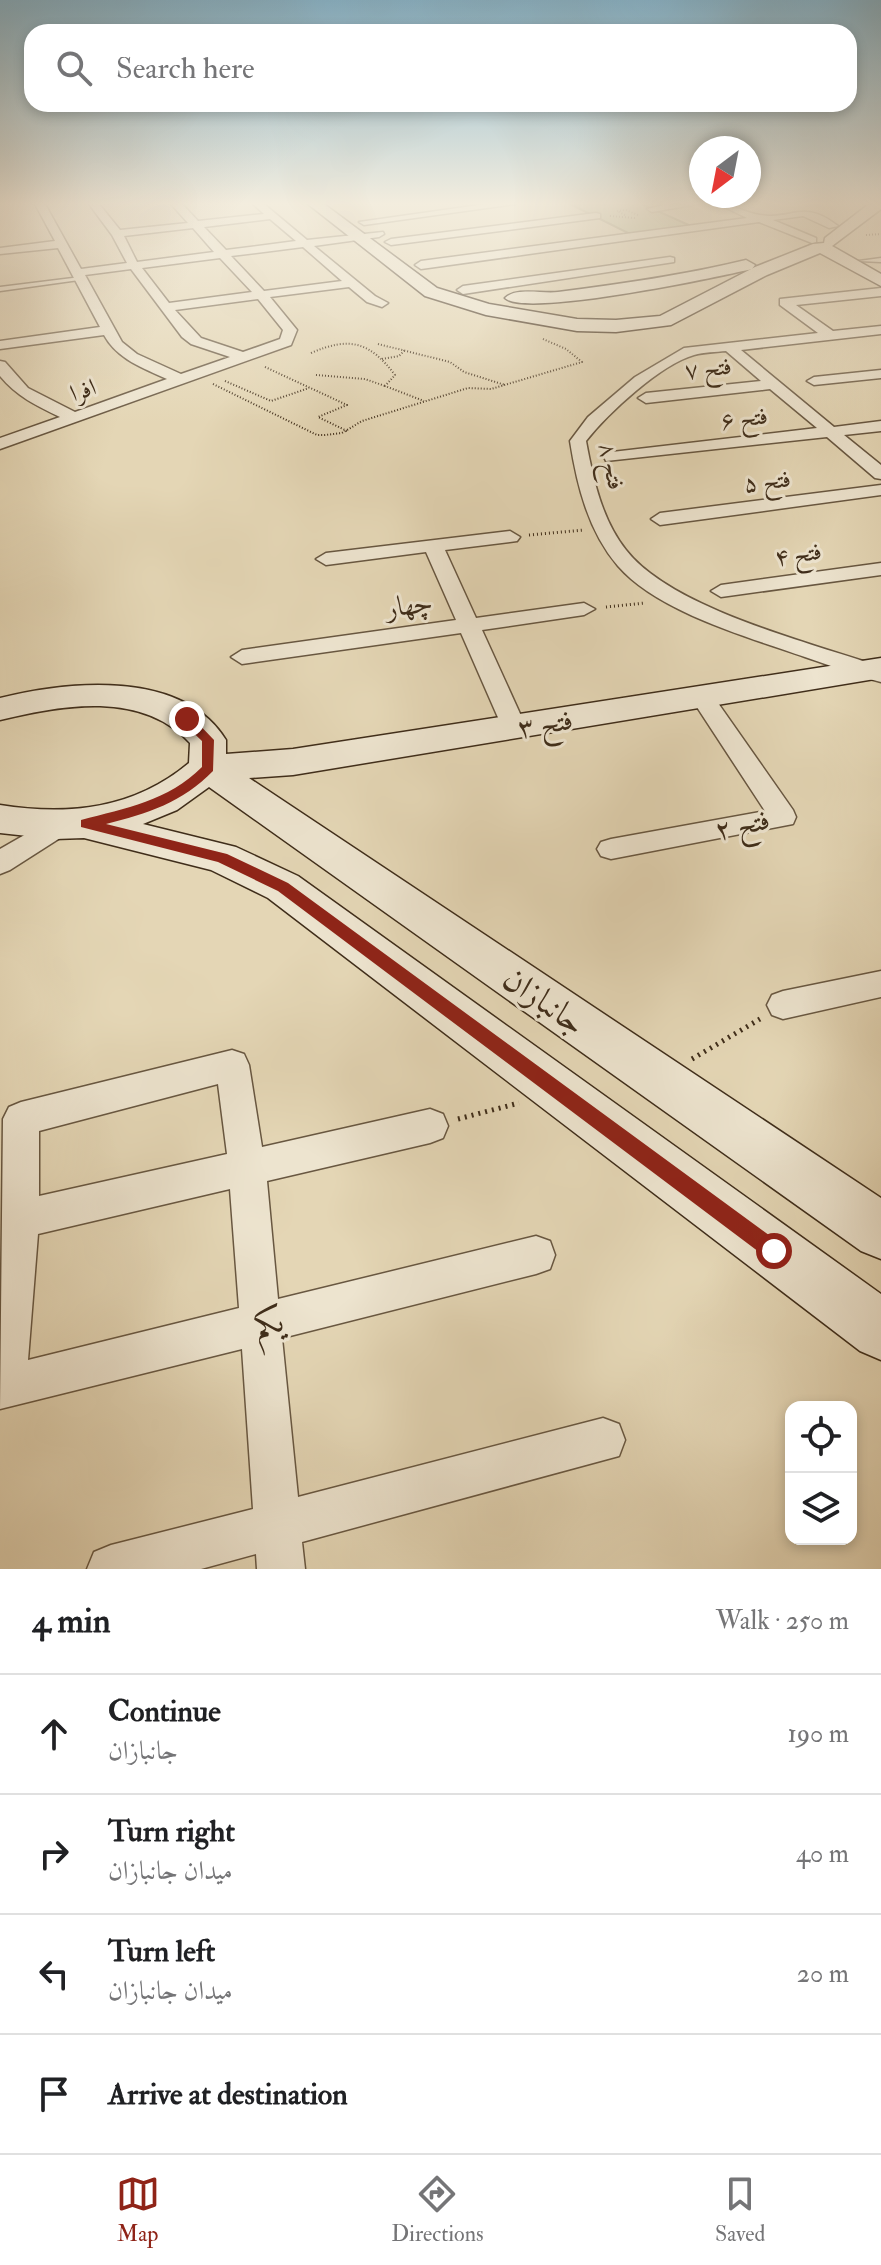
<!DOCTYPE html>
<html lang="en">
<head>
<meta charset="utf-8">
<style>
	body { margin:0; font-family:"IM FELL Double Pica",Amiri,serif; background:#f6f6f6; color:#202124 }
	.controls { position:absolute; right:24px; bottom:24px; display:grid; overflow:hidden; border-radius:16px; box-shadow:0 4px 12px #0003 }
	.controls button { width:72px; height:72px; display:grid; place-items:center; padding:0; border:0; border-bottom:2px solid #e0e0e0; background:#fff; color:#202124; font:40px sans-serif }
	.compass { position:absolute; left:689px; top:136px; width:72px; height:72px; border-radius:50%; background:#fff; box-shadow:0 4px 12px #0003; rotate:212deg }
	.stop { position:absolute; width:24px; height:24px; margin:-18px; border:6px solid #8f2418; border-radius:50%; background:#fff }
	.stop.end { background:#8f2418; border-color:#fff; box-shadow:0 2px 8px #0008 }
	.list { margin:0; padding:0; list-style:none }
	h2 { display:flex; justify-content:space-between; align-items:center; height:104px; margin:0; padding:0 32px; font-size:34px }
	h2 small { font-size:26px; font-weight:400; color:#757577 }
	.list li { display:grid; grid-template-columns:52px 1fr auto; gap:24px; align-items:center; box-sizing:border-box; height:120px; padding:0 32px; border-top:2px solid #e0e0e0 }
	.list b { display:block; font-size:30px; white-space:nowrap }
	.list p { margin:0; font-size:26px; white-space:nowrap; color:#757577 }
	.list em { font-size:26px; font-style:normal; color:#757577 }
	.icon { flex:none; width:44px; height:44px; fill:none; stroke:currentColor; stroke-width:2; stroke-linecap:round; stroke-linejoin:round }
	.map { position:relative; flex:none; width:881px; height:1569px; overflow:hidden }
	.search { position:absolute; background:#fff; box-shadow:0 4px 12px #0003; left:24px; right:24px; top:24px; height:88px; display:flex; align-items:center; gap:20px; box-sizing:border-box; padding:0 28px; border-radius:24px; color:#757577; font-size:30px }
	.sheet { height:584px; background:#fff }
	nav { display:flex; justify-content:space-around; align-items:center; box-sizing:border-box; height:112px; border-top:2px solid #e0e0e0; background:#fff; font-size:22px; color:#757577 }
	nav a { display:grid; justify-items:center; gap:4px }
	nav .on { color:#8f2418 }
	.map>svg:first-child { display:block }
</style>
</head>
<body>
<div class="map">
<svg width="881" height="1569" viewBox="0 0 881 1569">
	<rect width="100%" height="100%" fill="#e4d6b5"/>
	<filter id="stains"><feTurbulence type="fractalNoise" baseFrequency=".0025" numOctaves="4"/><feColorMatrix values="0 0 0 0 .2 0 0 0 0 .09 0 0 0 0 .02 0 0 0 .5 -.17"/></filter>
	<radialGradient id="worn" r=".72"><stop offset=".6" stop-color="#630" stop-opacity="0"/><stop offset="1" stop-color="#630" stop-opacity=".3"/></radialGradient>
	<!-- green -->
	<polygon fill="#b1be90" stroke="#787655" stroke-width="2" points="570,204 642,204 691,226 630,234"/>
	<g fill="none" stroke-linecap="round" stroke-linejoin="round">
		<defs>
			<g id="lane">
				<polygon points="881,258 881,262 859,261"/>
				<polygon points="81,277 79,280 0,291 0,287"/>
			</g>
			<g id="street">
				<path d="M35,204H45L81,269L127,263L112,235L89,204H99L120,230L188,223L171,204H182L198,221L264,214L253,204H264L307,240L383,232L384,234L379,237L314,246L375,296L388,303L382,307L367,302L349,287L270,297L297,330L291,345L0,449V438L60,417C37,406 16,396 0,376V361L5,362L28,388L75,412L167,379C143,368 117,359 104,335L0,349V341L100,327L58,248L0,254V248L55,241ZM270,219L296,241L226,250L204,227ZM193,228L214,252L137,262L124,236ZM303,247L342,281L264,291L231,256ZM220,258L252,292L169,303L142,268ZM131,269L182,337L191,344L230,357L181,374L137,354L122,342L85,275ZM258,299L283,330L280,339L243,352L201,338L175,310Z"/>
				<polygon points="486,204 515,204 364,225 359,222"/>
				<polygon points="668,204 698,204 652,212 647,209"/>
				<path d="M718,204C734,204 745,213 760,215C792,221 802,198 838,226L829,228L803,216L773,220L816,238V242L812,243L759,222L421,269L415,265L421,261L747,218Z"/>
				<polygon points="596,213 600,214 600,218 391,245 385,242 391,239"/>
				<polygon points="670,257 674,258 674,262 463,294 457,290 463,286"/>
				<path d="M881,288V296L796,305L833,331L881,326V334L741,350L834,427L881,421V431L844,435L881,465V479L875,478L827,437L606,461L604,457L612,452L817,428L770,389L646,403L638,398L646,393L761,381L726,351C716,352 704,352 694,355C661,364 607,414 586,441C593,479 602,520 626,550C672,609 811,643 881,667V682C855,676 830,665 805,657C748,637 658,612 618,566C588,531 577,485 570,441L588,417L635,377L684,348L818,333L780,305V299Z"/>
				<polygon points="881,370 881,378 814,385 807,381 814,377"/>
				<polygon points="881,485 881,495 660,525 651,519 660,513"/>
				<polygon points="510,531 520,537 517,541 445,550 476,618 584,603 595,609 584,615 482,630 527,729 524,735 506,735 503,729 461,633 242,664 231,657 242,650 456,620 426,552 326,565 316,559 326,553"/>
				<polygon points="881,563 881,575 721,597 711,591 721,585"/>
				<polygon points="703,691 711,693 793,810 796,817 793,824 611,859 601,856 597,849 601,842 611,839 765,811 691,698 695,693"/>
				<polygon points="61,814 71,817 75,824 71,831 10,870 0,874 0,849"/>
				<polygon points="881,971 881,997 783,1019 772,1015 767,1005 772,995 783,991"/>
				<path d="M232,1050L244,1054L249,1065L262,1147L430,1109L443,1114L448,1126L443,1138L430,1143L267,1181L278,1299L536,1236L550,1241L555,1255L550,1269L536,1274L282,1338L298,1497L603,1418L619,1424L625,1440L619,1456L302,1542L305,1569H257L256,1554L201,1569H87L94,1552L111,1545L253,1509L242,1349L0,1409L3,1119L9,1107L21,1102ZM218,1084L227,1154L39,1196V1131ZM230,1189L239,1308L28,1360L38,1234Z"/>
			</g>
			<g id="secondary">
				<polygon points="308,204 324,204 437,288 489,304 577,319 616,320 660,316 755,267 813,244 824,243 825,238 869,204 881,204 881,209 832,246 881,274 881,286 820,253 767,275 671,325 616,332 577,331 486,315 425,296"/>
				<path d="M746,260L755,265L752,269C718,277 524,318 505,298C516,287 542,294 558,292C621,284 685,275 746,260Z"/>
				<path d="M881,658V678L293,775L249,778L881,1198V1259L861,1251L209,787L177,810L143,824L236,847L298,876L881,1294V1360L860,1351L268,898L211,870L84,838L55,839L0,833V805C69,816 134,809 189,763L190,743C142,690 61,705 0,720V698C69,681 182,669 226,740V754L293,749Z"/>
			</g>
		</defs>
		<!-- lane casing -->
		<use href="#lane" stroke="#685741" stroke-width="3"/>
		<!-- street casing -->
		<use href="#street" stroke="#685741" stroke-width="3"/>
		<!-- secondary casing -->
		<use href="#secondary" stroke="#3f2d1a" stroke-width="3"/>
		<!-- path-far2 -->
		<g stroke="#3f2d1a" stroke-width="2" stroke-dasharray="1 2" stroke-linecap="butt">
			<polyline points="625,215 617,211 626,210 638,215"/>
			<polyline points="610,216 635,218"/>
			<polyline points="866,235 881,234"/>
			<polyline points="378,344 450,362 464,372 505,385"/>
			<path d="M311,353C350,336 370,342 395,375L385,386L424,401"/>
			<polyline points="382,359 399,356 405,350"/>
			<polyline points="265,367 347,405 318,417 347,431"/>
			<polyline points="316,375 365,379 385,386"/>
			<polyline points="225,381 271,401 309,388"/>
			<polyline points="213,384 317,435 325,435 342,433 362,421 468,388 491,389 582,362 566,349 543,339"/>
		</g>
		<!-- path-far1 -->
		<g stroke="#3f2d1a" stroke-width="3" stroke-dasharray="1 3" stroke-linecap="butt">
			<polyline points="529,535 584,530"/>
			<polyline points="606,607 645,603"/>
		</g>
		<!-- path -->
		<g stroke="#3f2d1a" stroke-width="5" stroke-dasharray="2 5" stroke-linecap="butt">
			<polyline points="692,1059 760,1019"/>
			<polyline points="458,1119 519,1103"/>
		</g>
		<!-- lane -->
		<use href="#lane" fill="#ede4cf" fill-rule="evenodd"/>
		<!-- street -->
		<use href="#street" fill="#ede4cf" fill-rule="evenodd"/>
		<!-- secondary -->
		<use href="#secondary" fill="#ede4cf" fill-rule="evenodd"/>
	</g>
	<!-- sky -->
	<linearGradient id="sky" x2="0" y2="1"><stop stop-color="#87b6ce"/><stop offset="0.48" stop-color="#f3edde"/><stop offset="1" stop-color="#f3edde" stop-opacity="0"/></linearGradient>
	<rect width="881" height="424" fill="url(#sky)"/>
	<!-- route -->
	<path fill="#8f2418" d="M182,716H191L214,740L213,771C183,802 147,814 106,824L227,854L288,883L781,1244L784,1251L781,1258L774,1261L767,1258L278,891L218,862L81,827V820C126,808 168,801 202,767V741L182,722Z"/>
	<g text-anchor="middle" stroke-width="6" stroke-linejoin="round" paint-order="stroke">
		<!-- far-street labels -->
		<g font-size="24" fill="#3f2d1a" stroke="#ede4cf">
			<text transform="translate(708 368) rotate(-6)" y="8">فتح ۷</text>
			<text transform="translate(83 390) rotate(-19)" y="8">افرا</text>
			<text transform="translate(744 418) rotate(-7)" y="8">فتح ۶</text>
			<text transform="translate(612 466) rotate(78)" y="8">فتح ۸</text>
			<text transform="translate(767 481) rotate(-7)" y="8">فتح ۵</text>
			<text transform="translate(798 554) rotate(-8)" y="8">فتح ۴</text>
		</g>
		<!-- street labels -->
		<g font-size="28" fill="#3f2d1a" stroke="#ede4cf">
			<text transform="translate(409 604) rotate(-8)" y="10">چهار</text>
			<text transform="translate(545 723) rotate(-9)" y="10">فتح ۳</text>
			<text transform="translate(742 824) rotate(-12)" y="10">فتح ۲</text>
		</g>
		<!-- near-street labels -->
		<g font-size="34" fill="#3f2d1a" stroke="#ede4cf">
			<text transform="translate(545 1000) rotate(35)" y="12">جانبازان</text>
			<text transform="translate(268 1322) rotate(-14)" y="12">یکم</text>
		</g>
	</g>
	<rect width="100%" height="100%" filter="url(#stains)"/>
	<rect width="100%" height="100%" fill="url(#worn)"/>
</svg>
<div class="controls">
<button><svg class="icon" aria-label="locate" viewBox="0 0 24 24"><circle cx="12" cy="12" r="6"/><path d="M12 2v4M12 18v4M2 12h4M18 12h4"/></svg></button>
<button><svg class="icon" aria-label="layers" viewBox="0 0 24 24"><path d="M12 4l9 5-9 5-9-5zM3 14l9 5 9-5"/></svg></button>
</div>
<svg class="compass" viewBox="-18 -18 36 36"><path d="M0-13l5 13h-10z" fill="#e53935"/><path d="M0 13l5-13h-10z" fill="#757577"/></svg>
<div class="stop" style="left:774px;top:1251px"></div>
<div class="stop end" style="left:187px;top:719px"></div>
<div class="search"><svg class="icon" aria-label="search" viewBox="0 0 24 24"><circle cx="10" cy="10" r="6"/><path d="M15 15l6 6"/></svg>Search here</div>
</div>
<section class="sheet">
<h2>4 min<small>Walk · 250 m</small></h2>
<ul class="list">
<li><svg class="icon" aria-label="ahead" viewBox="0 0 24 24"><path d="M12 20V5M6 11l6-6 6 6"/></svg><div><b>Continue</b><p>جانبازان</p></div><em>190 m</em></li>
<li><svg class="icon" aria-label="right" viewBox="0 0 24 24"><path d="M7 20v-9h11M14 6l5 5-5 5"/></svg><div><b>Turn right</b><p>میدان جانبازان</p></div><em>40 m</em></li>
<li><svg class="icon" aria-label="left" viewBox="0 0 24 24"><path d="M17 20v-9H6M10 6l-5 5 5 5"/></svg><div><b>Turn left</b><p>میدان جانبازان</p></div><em>20 m</em></li>
<li><svg class="icon" aria-label="arrive" viewBox="0 0 24 24"><path d="M6 21V4h12l-3 4 3 4H6"/></svg><div><b>Arrive at destination</b></div></li>
</ul>
</section>
<nav>
<a class="on"><svg class="icon" aria-label="map" viewBox="0 0 24 24"><path d="M3 6l6-2 6 2 6-2v14l-6 2-6-2-6 2zM9 4v14M15 6v14"/></svg>Map</a>
<a><svg class="icon" aria-label="directions" viewBox="0 0 24 24"><path d="M12 3l9 9-9 9-9-9zM9 14v-3h6M13 9l2 2-2 2"/></svg>Directions</a>
<a><svg class="icon" aria-label="saved" viewBox="0 0 24 24"><path d="M7 4h10v16l-5-4-5 4z"/></svg>Saved</a>
</nav>
</body>
</html>
